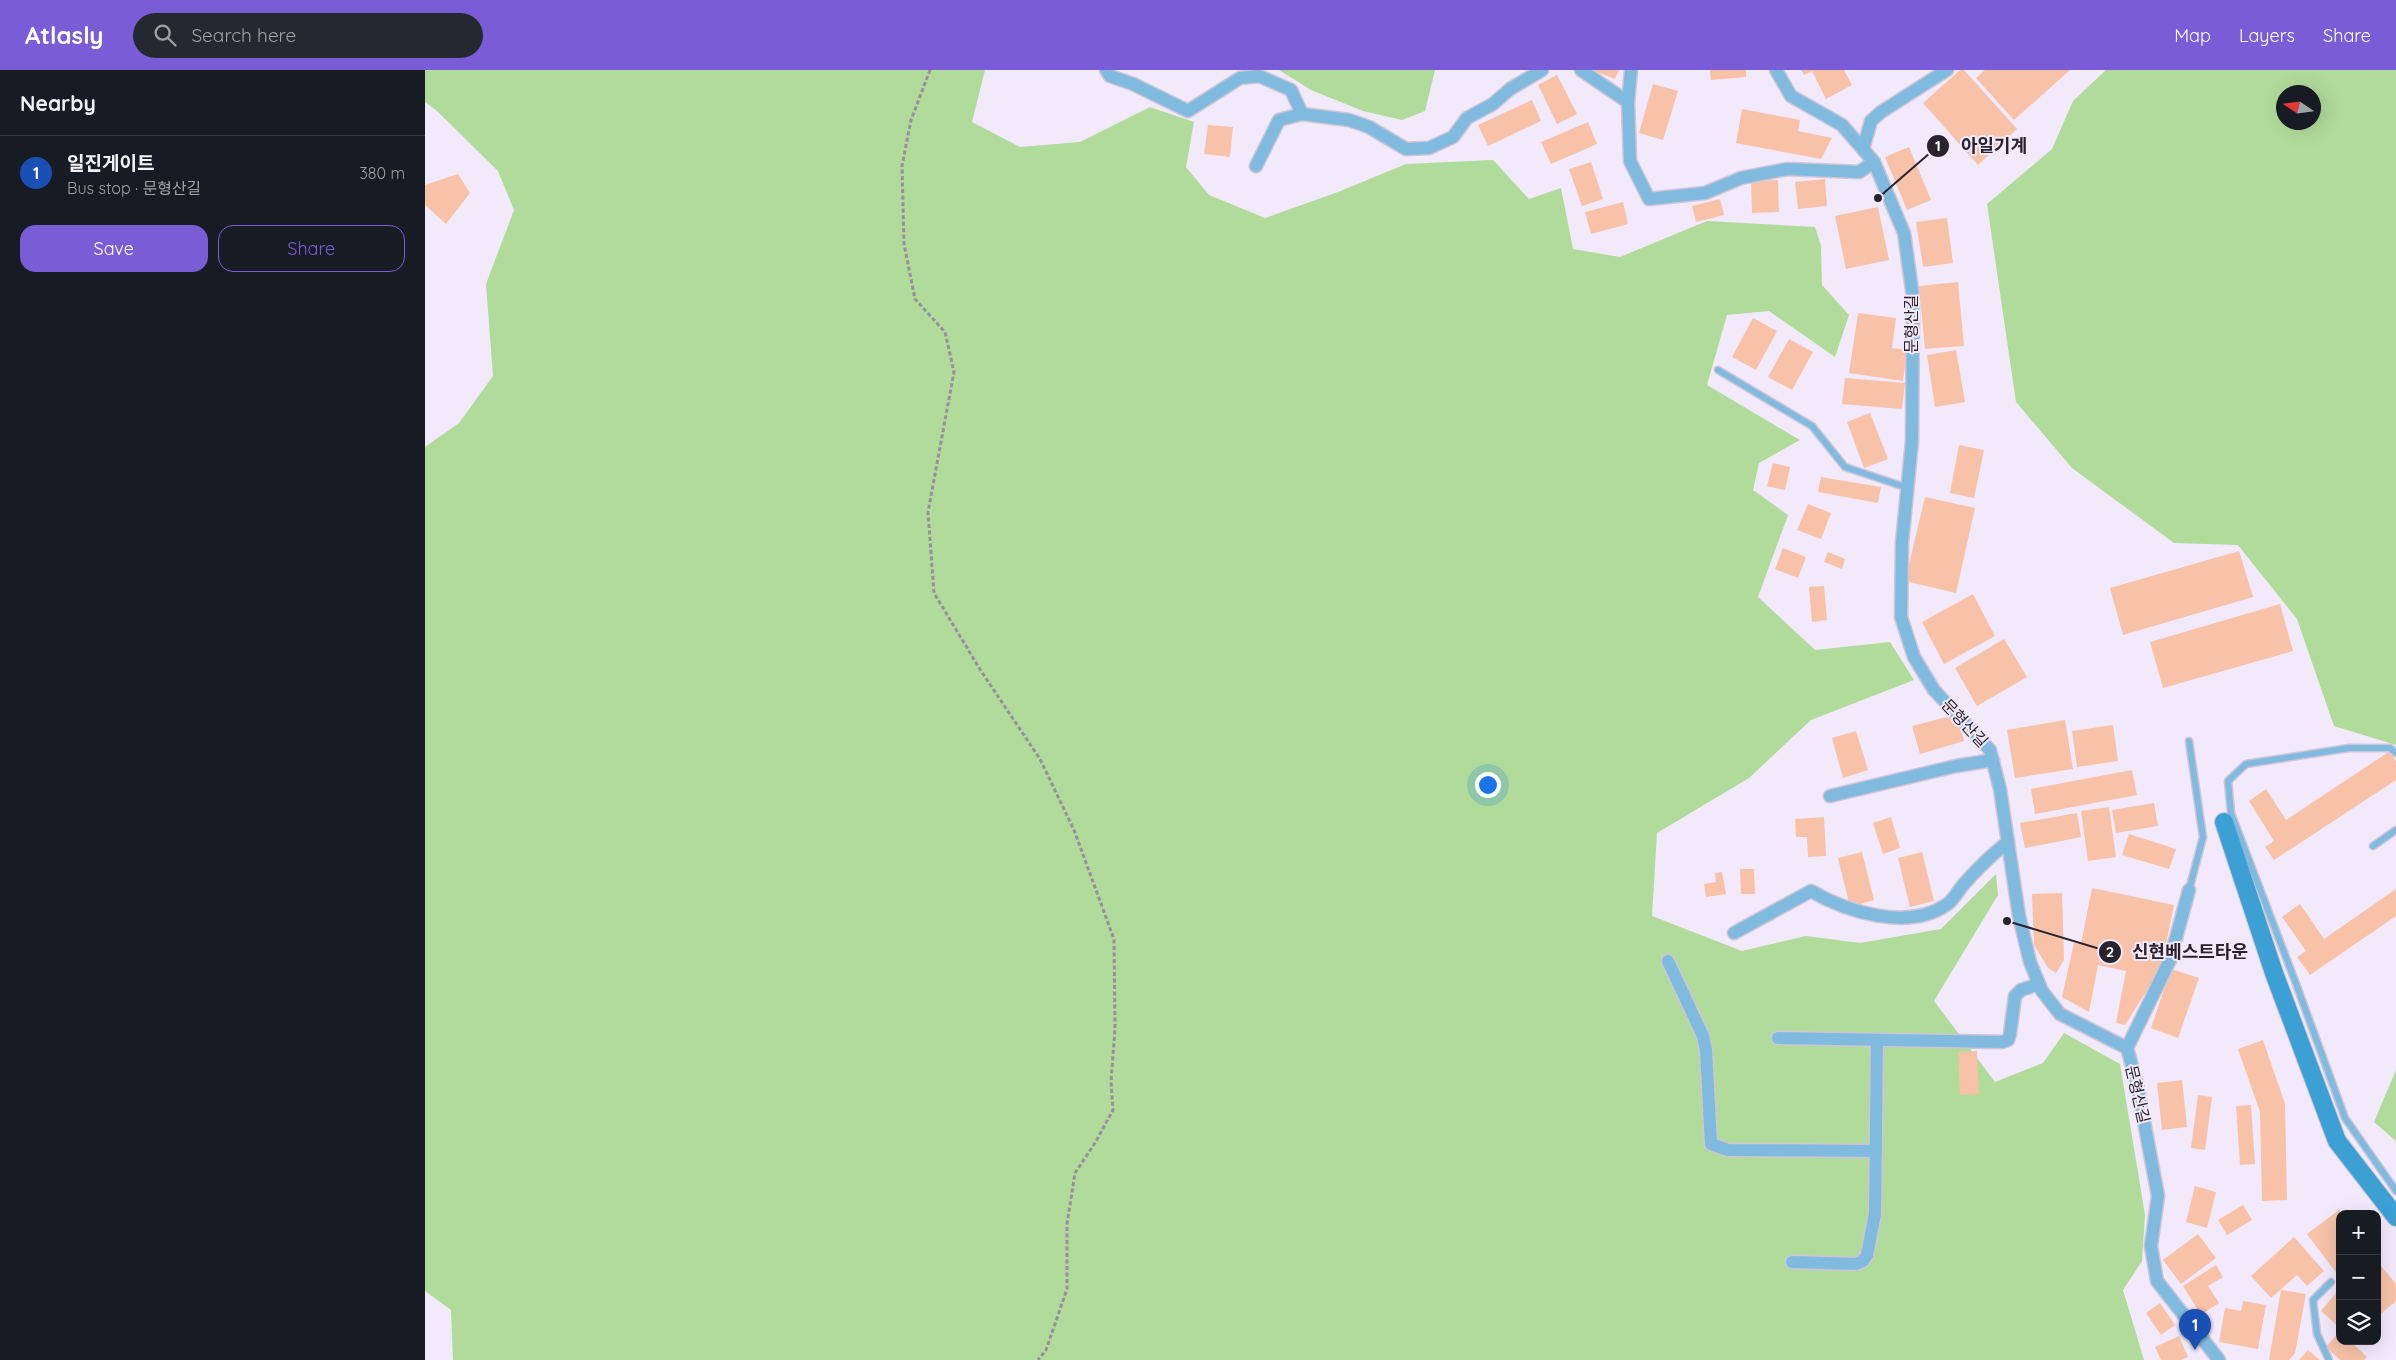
<!DOCTYPE html>
<html lang="en">
<head>
<meta charset="utf-8">
<style>
	body { margin:0; font-family:Quicksand,"Noto Sans KR",sans-serif; background:#242831; color:#f1f3f6 }
	.controls { position:absolute; right:15px; bottom:15px; display:grid; overflow:hidden; border-radius:10px; box-shadow:0 5px 20px #0002 }
	.controls button { width:45px; height:45px; display:grid; place-items:center; padding:0; border:0; border-bottom:1px solid #363941; background:#171b24; color:#f1f3f6; font:25px sans-serif }
	.compass { position:absolute; left:1851px; top:15px; width:45px; height:45px; border-radius:50%; background:#171b24; box-shadow:0 5px 20px #0002; rotate:283deg }
	.you { position:absolute; left:1062px; top:714px; width:18px; height:18px; margin:-12px; border:4px solid #fff; border-radius:50%; background:#1a73e8; box-shadow:0 0 0 8px #1a73e833 }
	.badge { display:grid; place-items:center; width:32px; height:32px; border-radius:50%; background:#795cd6; color:#fff; font-size:16px; font-weight:700 }
	.pin { position:absolute; translate:-50% -41px; filter:drop-shadow(0 1px 2px #0008) }
	.pin::after { content:''; position:absolute; top:26px; width:18px; height:15px; background:inherit; clip-path:polygon(0 0,100% 0,50% 100%) }
	.list { margin:0; padding:0; list-style:none }
	h2 { display:flex; justify-content:space-between; align-items:center; height:65px; margin:0; padding:0 20px; font-size:21px }
	h2 small { font-size:16px; font-weight:400; color:#9ea1a6 }
	.list li { display:grid; grid-template-columns:32px 1fr auto; gap:15px; align-items:center; box-sizing:border-box; height:75px; padding:0 20px; border-top:1px solid #363941 }
	.list b { display:block; font-size:19px; white-space:nowrap }
	.list p { margin:0; font-size:16px; white-space:nowrap; color:#9ea1a6 }
	.list em { font-size:16px; font-style:normal; color:#9ea1a6 }
	.actions { display:flex; gap:10px; padding:15px 20px }
	.actions a { flex:1; padding:11px 0; border:1px solid #795cd6; border-radius:15px; text-align:center; font-size:18px; color:#795cd6 }
	.actions .main { background:#795cd6; color:#fff }
	.icon { flex:none; width:28px; height:28px; fill:none; stroke:currentColor; stroke-width:2; stroke-linecap:round; stroke-linejoin:round }
	.map { position:relative; flex:none; width:1971px; height:1290px; overflow:hidden }
	header { display:flex; align-items:center; gap:30px; box-sizing:border-box; height:70px; padding:0 25px; background:#795cd6; color:#fff }
	header strong { font-size:24px }
	nav { display:flex; gap:28px; margin-inline-start:auto; font-size:18px }
	.search { width:350px; height:45px; background:#242831; display:flex; align-items:center; gap:12px; box-sizing:border-box; padding:0 18px; border-radius:28px; color:#9ea1a6; font-size:19px }
	main { display:flex }
	aside { flex:1; background:#171b24 }
	.map>svg:first-child { display:block }
</style>
</head>
<body>
<header>
<strong>Atlasly</strong>
<div class="search"><svg class="icon" aria-label="search" viewBox="0 0 24 24"><circle cx="10" cy="10" r="6"/><path d="M15 15l6 6"/></svg>Search here</div>
<nav><a>Map</a><a>Layers</a><a>Share</a></nav>
</header>
<main>
<aside>
<h2>Nearby<small></small></h2>
<ul class="list">
<li><span class="badge" style="background:#1a4fb4">1</span><div><b>일진게이트</b><p>Bus stop · 문형산길</p></div><em>380 m</em></li>
</ul>
<div class="actions"><a class="main">Save</a><a>Share</a></div>
</aside>
<div class="map">
<svg width="1971" height="1290" viewBox="0 0 1971 1290">
	<rect width="100%" height="100%" fill="#f2e9fb"/>
	<!-- green -->
	<g fill="#b1db9a" fill-rule="evenodd">
		<polygon points="0,0 560,0 547,52 595,77 655,72 725,37 769,52 761,97 784,125 840,148 913,122 981,94 1068,90 1104,129 1136,118 1148,179 1195,187 1282,151 1390,157 1396,176 1397,215 1424,245 1410,287 1344,241 1302,245 1282,315 1375,370 1334,393 1328,420 1363,445 1333,527 1390,580 1465,572 1489,610 1386,650 1324,708 1232,763 1227,846 1317,881 1381,866 1435,873 1516,859 1571,804 1573,825 1509,931 1570,1012 1618,993 1639,963 1695,994 1720,1145 1717,1191 1698,1220 1719,1290 28,1290 26,1240 0,1221 0,377 34,353 68,306 61,214 89,140 73,101 12,41 0,32"/>
		<polygon points="854,0 1010,0 1000,41 977,50 938,41 886,20"/>
		<path d="M1681,0H1971V675L1909,656L1872,549L1813,475L1749,473L1647,398L1591,332L1562,134L1627,79L1648,31ZM1888,22V52H1858V22Z"/>
		<polygon points="1971,1000 1971,1071 1949,1052"/>
	</g>
	<!-- building -->
	<g fill="#f7c2a8">
		<polygon points="1167,0 1194,0 1190,9"/>
		<polygon points="1285,0 1321,0 1321,7 1286,10"/>
		<polygon points="1376,0 1419,0 1427,15 1401,29 1387,1 1379,5"/>
		<polygon points="1535,0 1539,0 1592,59 1553,95 1498,33"/>
		<polygon points="1560,0 1645,0 1589,50 1551,8"/>
		<polygon points="1132,5 1152,44 1132,54 1113,15"/>
		<polygon points="1228,14 1253,21 1238,70 1214,63"/>
		<polygon points="1107,30 1116,51 1063,76 1053,55"/>
		<polygon points="1317,39 1375,50 1373,61 1407,68 1396,89 1311,73"/>
		<polygon points="1163,52 1172,74 1126,94 1116,72"/>
		<polygon points="783,55 808,57 805,87 779,84"/>
		<polygon points="1484,77 1506,130 1482,140 1460,87"/>
		<polygon points="1166,92 1178,129 1157,136 1144,99"/>
		<polygon points="33,104 45,123 21,154 0,135 0,115"/>
		<polygon points="1400,109 1402,136 1373,139 1370,112"/>
		<polygon points="1353,110 1354,142 1327,143 1326,111"/>
		<polygon points="1295,129 1299,145 1271,152 1267,136"/>
		<polygon points="1198,132 1203,154 1166,164 1160,142"/>
		<polygon points="1453,137 1464,190 1421,199 1410,146"/>
		<polygon points="1522,148 1528,193 1498,197 1491,152"/>
		<polygon points="1533,212 1539,276 1500,279 1494,216"/>
		<polygon points="1433,243 1471,248 1467,278 1482,280 1478,311 1424,303"/>
		<polygon points="1328,248 1352,261 1331,300 1307,287"/>
		<polygon points="1364,269 1388,282 1367,320 1343,307"/>
		<polygon points="1531,280 1540,332 1510,337 1502,285"/>
		<polygon points="1420,308 1480,313 1477,339 1417,334"/>
		<polygon points="1445,343 1463,389 1439,398 1422,352"/>
		<polygon points="1534,375 1559,380 1549,428 1525,423"/>
		<polygon points="1348,393 1365,397 1360,420 1342,416"/>
		<polygon points="1396,407 1456,417 1453,433 1393,422"/>
		<polygon points="1500,427 1550,438 1531,523 1480,511"/>
		<polygon points="1383,434 1406,443 1396,469 1372,460"/>
		<polygon points="1358,478 1381,487 1373,508 1350,499"/>
		<polygon points="1814,481 1828,527 1698,565 1685,518"/>
		<polygon points="1403,482 1420,489 1417,499 1399,492"/>
		<polygon points="1399,516 1402,550 1387,552 1384,517"/>
		<polygon points="1548,524 1570,566 1519,594 1497,552"/>
		<polygon points="1855,534 1868,581 1738,618 1725,572"/>
		<polygon points="1579,569 1602,607 1552,636 1530,598"/>
		<polygon points="1522,647 1534,653 1539,671 1495,684 1487,656"/>
		<polygon points="1640,650 1648,699 1590,708 1582,660"/>
		<polygon points="1688,655 1693,691 1652,697 1647,661"/>
		<polygon points="1431,661 1443,700 1418,708 1407,668"/>
		<polygon points="1965,681 1971,691 1971,710 1849,790 1840,777 1849,771 1824,731 1841,719 1861,750"/>
		<polygon points="1707,700 1712,725 1610,744 1606,719"/>
		<polygon points="1729,733 1733,756 1691,763 1687,740"/>
		<polygon points="1684,737 1691,787 1663,791 1656,741"/>
		<polygon points="1652,743 1656,767 1600,778 1595,753"/>
		<polygon points="1399,747 1401,786 1383,787 1382,767 1371,767 1370,749"/>
		<polygon points="1466,747 1475,778 1458,784 1448,753"/>
		<polygon points="1704,764 1751,779 1744,799 1697,785"/>
		<polygon points="1437,782 1449,830 1425,837 1413,788"/>
		<polygon points="1497,782 1509,831 1485,837 1473,788"/>
		<polygon points="1315,799 1329,799 1330,824 1316,824"/>
		<polygon points="1297,802 1301,824 1281,827 1279,814 1291,812 1290,803"/>
		<polygon points="1667,818 1749,835 1736,898 1700,955 1691,953 1701,901 1673,895 1664,942 1637,927 1649,873 1656,874"/>
		<polygon points="1971,819 1971,846 1885,905 1872,887 1881,881 1857,847 1875,834 1899,869"/>
		<polygon points="1637,823 1639,890 1631,903 1623,898 1609,875 1607,824"/>
		<polygon points="1746,899 1774,908 1753,968 1726,958"/>
		<polygon points="1838,970 1860,1034 1862,1130 1837,1131 1835,1042 1813,979"/>
		<polygon points="1552,981 1554,1024 1535,1025 1533,982"/>
		<polygon points="1757,1010 1762,1057 1737,1060 1732,1013"/>
		<polygon points="1773,1025 1787,1027 1780,1080 1766,1078"/>
		<polygon points="1826,1035 1830,1094 1815,1095 1811,1036"/>
		<polygon points="1770,1116 1791,1122 1782,1158 1761,1152"/>
		<polygon points="1818,1135 1827,1150 1802,1165 1793,1150"/>
		<polygon points="1914,1140 1917,1144 1915,1144 1915,1208 1882,1164"/>
		<polygon points="1773,1164 1791,1188 1756,1214 1738,1190"/>
		<polygon points="1869,1167 1899,1201 1882,1216 1872,1205 1846,1228 1826,1206"/>
		<polygon points="1952,1191 1971,1214 1971,1231 1952,1247"/>
		<polygon points="1791,1195 1798,1207 1783,1216 1794,1233 1776,1245 1758,1216"/>
		<polygon points="1856,1220 1881,1224 1870,1283 1864,1290 1844,1290"/>
		<polygon points="1911,1223 1915,1227 1915,1258 1896,1241"/>
		<polygon points="1818,1231 1841,1235 1833,1279 1794,1272 1800,1238 1816,1241"/>
		<polygon points="1735,1233 1750,1255 1736,1265 1721,1243"/>
		<polygon points="1915,1261 1915,1271 1925,1271 1942,1287 1939,1290 1915,1290 1901,1277"/>
		<polygon points="1754,1266 1763,1287 1756,1290 1736,1290 1730,1277"/>
		<polygon points="1883,1280 1895,1290 1874,1290"/>
	</g>
	<g fill="none" stroke-linecap="round" stroke-linejoin="round">
		<defs>
			<g id="lane">
				<polyline points="1293,300 1387,356 1420,397 1483,418"/>
				<polyline points="1764,671 1778,767 1764,820"/>
				<polyline points="1971,683 1965,678 1924,678 1821,694 1803,711 1806,743 1870,911 1920,1048 1971,1121"/>
				<polyline points="1948,776 1971,760"/>
				<polyline points="1904,1290 1892,1264 1888,1230 1906,1212"/>
			</g>
			<g id="street">
				<polyline points="681,0 685,6 708,14 763,41 815,8 834,6 866,20 877,44"/>
				<polyline points="1156,0 1203,32"/>
				<polyline points="1206,0 1203,32 1205,91 1224,129 1280,123 1316,108 1362,99 1434,102 1449,92"/>
				<polyline points="1351,0 1366,26 1417,55 1449,92 1479,163 1488,227 1487,371 1477,473 1476,547 1489,587 1509,620 1565,680 1575,719 1594,846 1605,892 1617,921 1635,944 1702,978 1712,1014 1733,1126 1726,1176 1732,1211 1794,1290"/>
				<polyline points="1438,79 1446,51 1456,42 1522,0"/>
				<polyline points="831,96 854,50 877,44 924,50 944,57 981,79 1004,78 1028,67 1042,48 1068,34 1085,19 1117,0"/>
				<polyline points="1405,726 1531,696 1568,690"/>
				<path d="M1309,863L1386,821C1422,842 1483,861 1521,835C1528,831 1533,821 1538,815C1552,799 1566,785 1583,772"/>
				<polyline points="1243,891 1278,966 1281,980 1286,1074 1303,1080 1451,1081"/>
				<polyline points="1353,968 1577,972 1583,970 1585,964 1590,926 1596,920 1614,914"/>
				<polyline points="1702,978 1745,890 1764,820"/>
				<polyline points="1367,1192 1431,1194 1438,1191 1442,1185 1450,1144 1452,970"/>
			</g>
			<polyline id="secondary" points="1799,752 1849,903 1912,1071 1971,1147"/>
		</defs>
		<!-- lane casing -->
		<use href="#lane" stroke="#cec5d6" stroke-width="9"/>
		<!-- street casing -->
		<use href="#street" stroke="#cec5d6" stroke-width="15"/>
		<!-- secondary casing -->
		<use href="#secondary" stroke="#cec5d6" stroke-width="20"/>
		<!-- path -->
		<polyline stroke="#978f9e" stroke-width="3" stroke-dasharray="4 2.5" stroke-linecap="butt" points="505,0 486,50 477,96 479,174 490,229 520,262 529,302 503,442 509,523 556,601 615,689 649,760 689,869 690,958 686,1012 688,1040 670,1073 650,1103 642,1154 642,1219 621,1280 613,1290"/>
		<!-- lane -->
		<use href="#lane" stroke="#80bbdf" stroke-width="6"/>
		<!-- street -->
		<use href="#street" stroke="#80bbdf" stroke-width="12"/>
		<!-- secondary -->
		<use href="#secondary" stroke="#3ca0d5" stroke-width="18"/>
	</g>
	<g text-anchor="middle" stroke-width="4" stroke-linejoin="round" paint-order="stroke">
		<!-- street labels -->
		<g font-size="16" fill="#29232e" stroke="#f2e9fb">
			<text transform="translate(1486 254) rotate(-90)" y="6">문형산길</text>
			<text transform="translate(1540 653) rotate(47)" y="6">문형산길</text>
			<text transform="translate(1713 1024) rotate(77)" y="6">문형산길</text>
		</g>
	</g>
	<!-- callouts -->
	<path fill="none" stroke="#29232e" stroke-width="2" d="M1453 128L1513 76M1582 851L1685 882"/>
	<g fill="#29232e" stroke="#f2e9fb" stroke-width="2">
		<circle cx="1453" cy="128" r="5"/>
		<circle cx="1582" cy="851" r="5"/>
		<circle cx="1513" cy="76" r="12"/>
		<circle cx="1685" cy="882" r="12"/>
	</g>
	<g font-size="15" text-anchor="middle" font-weight="bold" fill="#fff">
		<text x="1513" y="81">1</text>
		<text x="1685" y="887">2</text>
	</g>
	<g font-size="18" text-anchor="middle" font-weight="bold" fill="#29232e" stroke="#f2e9fb" stroke-width="4" stroke-linejoin="round" paint-order="stroke">
		<text x="1569" y="82">아일기계</text>
		<text x="1765" y="888">신현베스트타운</text>
	</g>
</svg>
<div class="controls">
<button>+</button>
<button>−</button>
<button><svg class="icon" aria-label="layers" viewBox="0 0 24 24"><path d="M12 4l9 5-9 5-9-5zM3 14l9 5 9-5"/></svg></button>
</div>
<svg class="compass" viewBox="-18 -18 36 36"><path d="M0-13l5 13h-10z" fill="#e53935"/><path d="M0 13l5-13h-10z" fill="#9ea1a6"/></svg>
<div class="you"></div>
<div class="pin badge" style="left:1770px;top:1280px;background:#1a4fb4">1</div>
</div>
</main>
</body>
</html>
